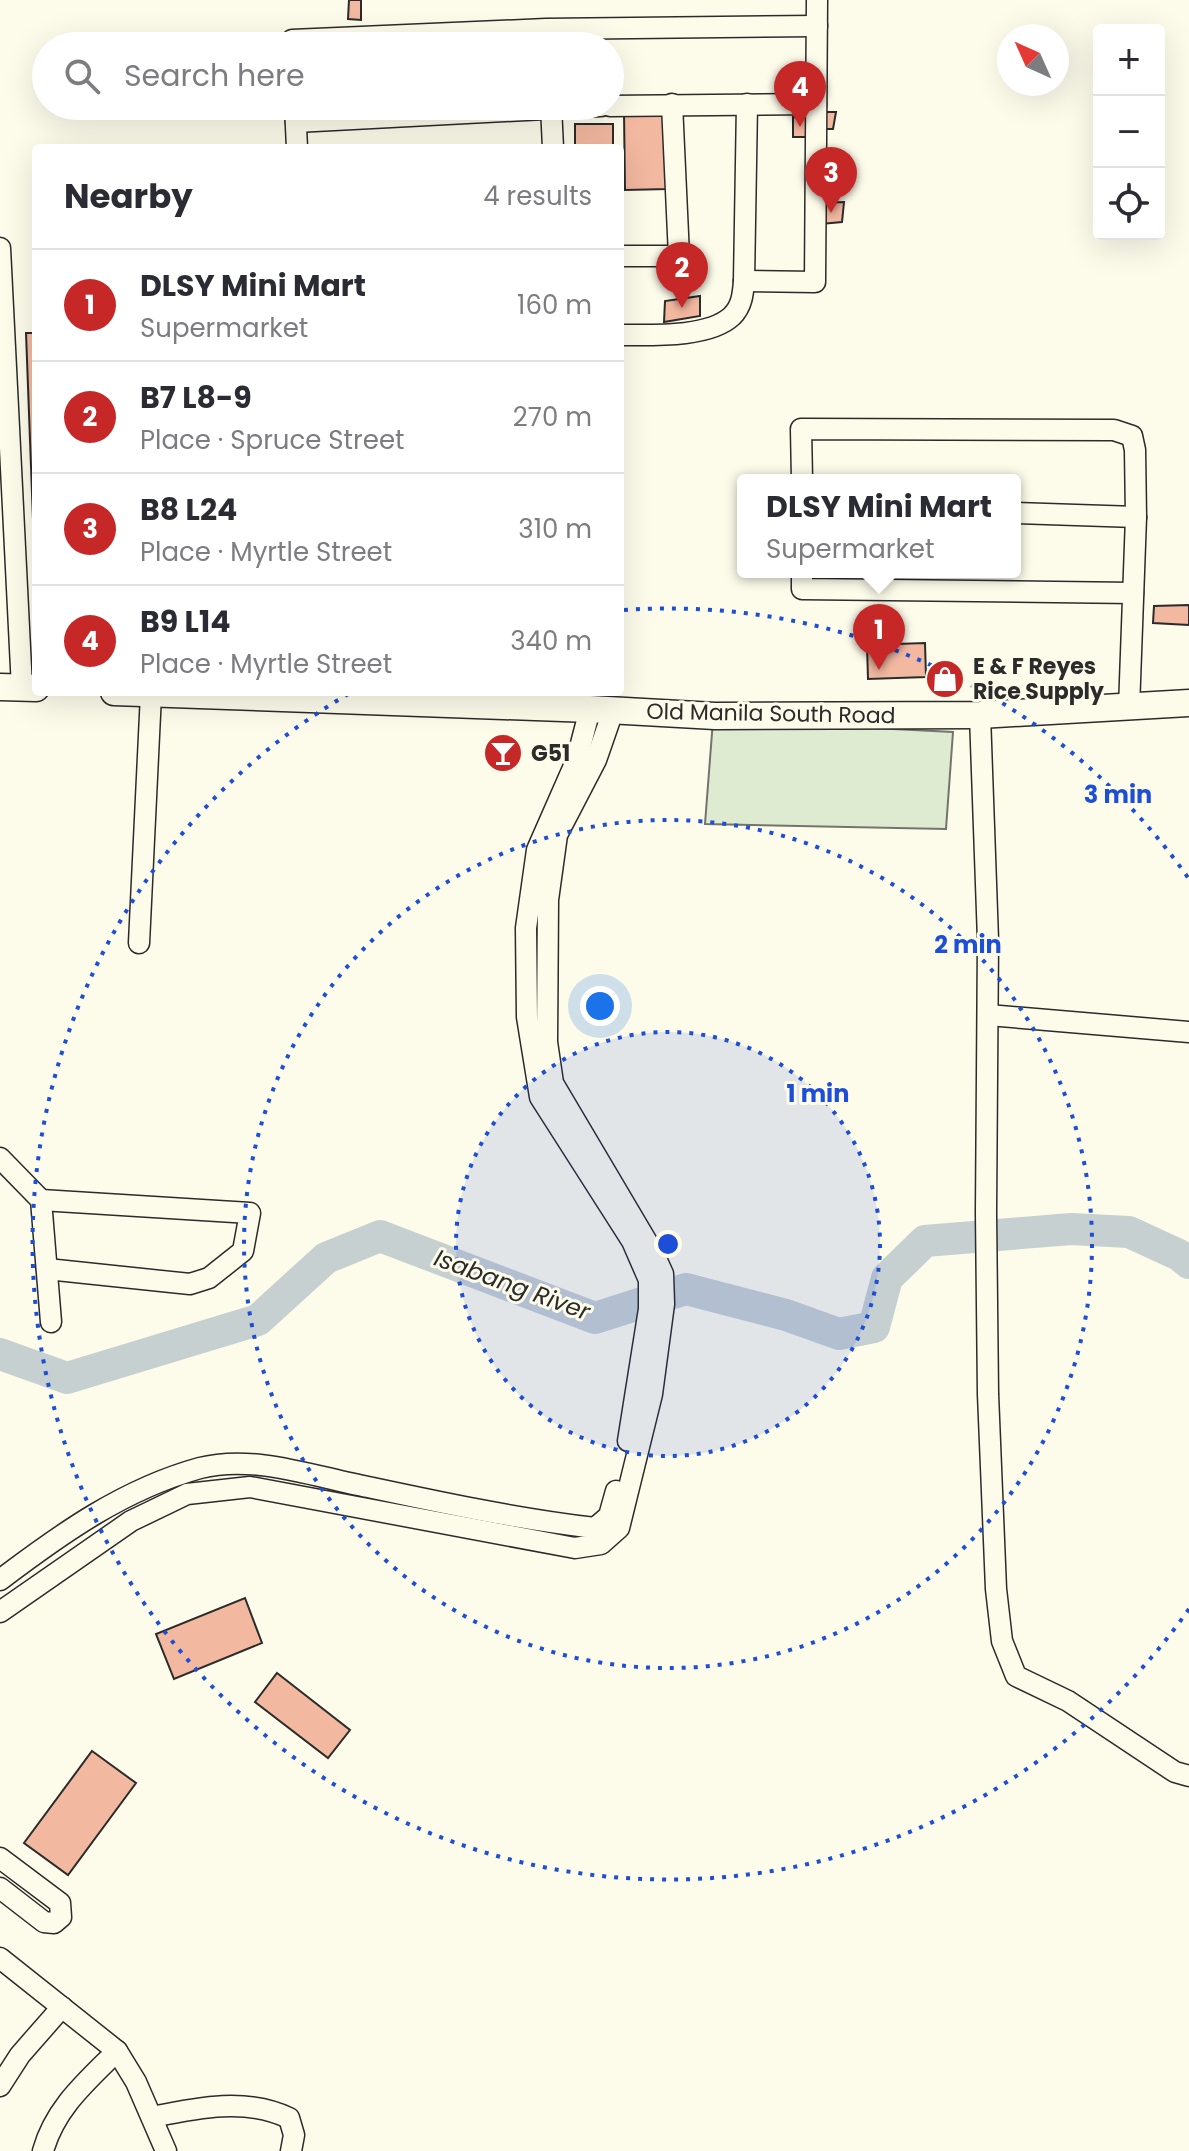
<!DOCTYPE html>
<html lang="en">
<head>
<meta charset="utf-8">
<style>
	body { margin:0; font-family:Poppins,sans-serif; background:#f2f2f3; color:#2b2b33 }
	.controls { position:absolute; right:24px; top:24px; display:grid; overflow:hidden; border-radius:8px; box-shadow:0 8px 32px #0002 }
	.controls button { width:72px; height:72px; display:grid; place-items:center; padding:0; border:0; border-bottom:2px solid #e1e1e2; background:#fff; color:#2b2b33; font:40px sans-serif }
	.compass { position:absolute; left:997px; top:24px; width:72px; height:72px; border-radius:50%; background:#fff; box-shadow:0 8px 32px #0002; rotate:315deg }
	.you { position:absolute; left:600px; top:1006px; width:28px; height:28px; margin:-20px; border:6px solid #fff; border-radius:50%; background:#1a73e8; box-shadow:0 0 0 12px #1a73e833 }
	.badge { display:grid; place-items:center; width:52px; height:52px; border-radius:50%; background:#c62828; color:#fff; font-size:26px; font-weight:700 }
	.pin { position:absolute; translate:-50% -66px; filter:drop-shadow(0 2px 4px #0008) }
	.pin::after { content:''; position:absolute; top:42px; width:28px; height:24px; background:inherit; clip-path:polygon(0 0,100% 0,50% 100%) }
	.popup { position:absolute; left:737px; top:474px; width:284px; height:104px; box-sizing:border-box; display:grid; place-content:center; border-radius:8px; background:#fff; filter:drop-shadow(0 2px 6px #0005); font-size:26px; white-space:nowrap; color:#7c7c81 }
	.popup b { font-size:30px; color:#2b2b33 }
	.popup::after { content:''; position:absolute; left:50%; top:100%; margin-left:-16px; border:16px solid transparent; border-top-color:#fff }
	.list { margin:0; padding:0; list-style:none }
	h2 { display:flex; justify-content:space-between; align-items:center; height:104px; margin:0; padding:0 32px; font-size:34px }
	h2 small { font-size:26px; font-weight:400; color:#7c7c81 }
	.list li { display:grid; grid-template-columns:52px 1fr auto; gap:24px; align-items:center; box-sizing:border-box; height:112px; padding:0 32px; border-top:2px solid #e1e1e2 }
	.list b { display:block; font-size:30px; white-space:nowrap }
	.list p { margin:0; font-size:26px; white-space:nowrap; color:#7c7c81 }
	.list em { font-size:26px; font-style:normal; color:#7c7c81 }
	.icon { flex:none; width:44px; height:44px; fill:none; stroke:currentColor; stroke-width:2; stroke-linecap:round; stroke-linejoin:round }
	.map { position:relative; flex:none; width:1189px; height:2151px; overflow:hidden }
	.search { position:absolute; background:#fff; box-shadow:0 8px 32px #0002; left:32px; top:32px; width:592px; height:88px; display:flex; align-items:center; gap:20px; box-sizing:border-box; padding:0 28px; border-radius:44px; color:#7c7c81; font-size:30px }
	.panel { position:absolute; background:#fff; box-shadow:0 8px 32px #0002; left:32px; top:144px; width:592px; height:552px; border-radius:8px }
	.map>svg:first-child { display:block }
</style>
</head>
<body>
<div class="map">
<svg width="1189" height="2151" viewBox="0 0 1189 2151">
	<rect width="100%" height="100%" fill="#fdfbea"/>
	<!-- green -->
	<polygon fill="#deebd1" stroke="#74746e" stroke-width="2" points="713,720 953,732 946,829 705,824"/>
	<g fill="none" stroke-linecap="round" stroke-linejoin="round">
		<!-- river -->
		<polyline stroke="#c7d0d0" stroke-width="32" points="0,1354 67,1378 258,1320 326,1258 380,1236 595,1318 686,1289 786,1315 839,1334 874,1327 887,1278 925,1241 1071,1229 1129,1232 1179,1255 1189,1263"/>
	</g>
	<!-- building -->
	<g fill="#f2b8a0" stroke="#2b2b2b" stroke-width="2">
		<polygon points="349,0 361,0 361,20 348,19"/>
		<polygon points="667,111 668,189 625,190 624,112"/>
		<polygon points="821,112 836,112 833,129 819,129"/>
		<polygon points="793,117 807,118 809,137 793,137"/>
		<rect x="575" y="124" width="38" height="24"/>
		<polygon points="844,202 842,222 821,224 819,203"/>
		<polygon points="700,296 700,316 664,322 665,301"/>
		<polygon points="26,333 36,333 36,600"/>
		<polygon points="1189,605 1189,625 1153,623 1154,606"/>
		<polygon points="925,643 926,677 868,679 867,645"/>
		<polygon points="245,1598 262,1643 174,1679 156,1634"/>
		<polygon points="277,1673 350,1730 328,1758 255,1702"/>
		<polygon points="92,1751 136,1783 68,1875 24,1843"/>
	</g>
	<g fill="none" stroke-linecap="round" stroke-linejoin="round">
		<defs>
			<g id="minor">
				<polyline points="293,46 292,40 546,29 817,26"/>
				<polyline points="295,106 297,148"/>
				<polyline points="551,106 553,148"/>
				<polyline points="610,106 816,104"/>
				<polyline points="296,122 601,106"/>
				<polyline points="0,248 22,688"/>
				<polyline points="620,256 679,256 672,104"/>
				<polyline points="744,281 815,282 817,0"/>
				<path d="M620,335C650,335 709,338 732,316C742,306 743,294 744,281L747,104"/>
				<polyline points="802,480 801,429 1114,430 1132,436 1135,450 1136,517 1129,708"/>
				<polyline points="1015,513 1136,517"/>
				<polyline points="802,572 802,589 1133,593"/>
				<polyline points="590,709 577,759 537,850 526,928 527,1017 540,1097 632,1241 649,1280 649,1309 628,1441"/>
				<polyline points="980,715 988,940 986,1213 988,1394 996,1589 1002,1641 1016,1676 1068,1701 1175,1772 1189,1776"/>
				<polyline points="139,943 151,694"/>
				<polyline points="988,1015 1189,1032"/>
				<polyline points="0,1158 41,1200 51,1322"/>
				<polyline points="41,1200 250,1213 243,1251 209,1278 190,1284 47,1269"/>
				<path d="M0,1580C62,1533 124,1489 200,1468C254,1454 315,1477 368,1487C443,1503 518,1519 595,1528L609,1516L616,1491"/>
				<polyline points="0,1612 131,1521 187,1494 250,1487 575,1548 601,1544 619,1528 652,1394 664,1304 663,1274 653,1252 553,1083 547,1042 548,900 557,835 596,760 613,711"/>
				<polyline points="0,1858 60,1903 61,1917 54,1923 44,1922 0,1888"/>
				<polyline points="0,1958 117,2051 136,2082 166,2151"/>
				<polyline points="0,2086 20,2055 62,2007"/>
				<path d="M152,2117C196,2108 246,2097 289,2118L294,2135L291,2151"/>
				<path d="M43,2151C55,2108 86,2082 117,2051"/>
			</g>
			<g id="major">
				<polyline points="0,687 36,688"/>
				<polyline points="114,692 590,709 715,716 980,715 1189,703"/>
			</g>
		</defs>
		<!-- minor casing -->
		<use href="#minor" stroke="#2b2b2b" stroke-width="23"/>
		<!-- major casing -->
		<use href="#major" stroke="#2b2b2b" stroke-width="29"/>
		<!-- minor -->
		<use href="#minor" stroke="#fdfbea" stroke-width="20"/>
		<!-- major -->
		<use href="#major" stroke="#fdfbea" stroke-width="26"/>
	</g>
	<!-- distance rings -->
	<circle cx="668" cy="1244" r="212" fill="#1d4ed8" fill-opacity=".12"/>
	<g fill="none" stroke="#1d4ed8" stroke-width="4" stroke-dasharray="4 8">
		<circle cx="668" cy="1244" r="212"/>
		<circle cx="668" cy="1244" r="424"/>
		<path d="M1189 1609A636 636 0 1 1 350 693M624 610A636 636 0 0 1 1189 879"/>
	</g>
	<!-- icons -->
	<defs>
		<symbol id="shop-disc" viewBox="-11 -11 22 22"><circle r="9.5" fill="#c62828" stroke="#fdfbea"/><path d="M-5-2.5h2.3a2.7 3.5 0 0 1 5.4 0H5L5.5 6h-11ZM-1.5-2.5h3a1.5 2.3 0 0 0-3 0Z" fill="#fff"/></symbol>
		<symbol id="bar-disc" viewBox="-11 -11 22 22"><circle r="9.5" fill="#c62828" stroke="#fdfbea"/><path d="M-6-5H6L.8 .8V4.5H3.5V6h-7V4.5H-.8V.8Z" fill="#fff"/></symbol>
	</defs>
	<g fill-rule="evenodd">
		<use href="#shop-disc" x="923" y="657" width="44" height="44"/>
		<use href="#bar-disc" x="481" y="731" width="44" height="44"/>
	</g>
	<g text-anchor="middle" stroke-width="6" stroke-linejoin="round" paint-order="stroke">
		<!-- poi labels -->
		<g font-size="22" font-weight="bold" fill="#2b2b2b" stroke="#fdfbea" text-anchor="start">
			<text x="973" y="674">E &amp; F Reyes<tspan x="973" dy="25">Rice Supply</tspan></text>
			<text x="531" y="761">G51</text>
		</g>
		<!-- street labels -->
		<g font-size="22" fill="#2b2b2b" stroke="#fdfbea">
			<text transform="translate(771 713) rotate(1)" y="8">Old Manila South Road</text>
		</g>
		<!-- water labels -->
		<g font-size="24" font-style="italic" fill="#2b2b2b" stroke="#fdfbea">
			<text transform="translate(512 1285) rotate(20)" y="8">Isabang River</text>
		</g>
	</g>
	<circle cx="668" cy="1244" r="12" fill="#1d4ed8" stroke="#fdfbea" stroke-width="4"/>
	<g font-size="24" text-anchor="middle" font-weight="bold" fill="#1d4ed8" stroke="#fdfbea" stroke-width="6" stroke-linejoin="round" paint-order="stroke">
		<text x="1118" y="803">3 min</text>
		<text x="968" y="953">2 min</text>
		<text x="818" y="1102">1 min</text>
	</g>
</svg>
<div class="controls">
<button>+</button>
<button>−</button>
<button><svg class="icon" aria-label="locate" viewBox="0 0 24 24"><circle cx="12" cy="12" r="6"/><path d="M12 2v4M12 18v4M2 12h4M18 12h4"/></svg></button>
</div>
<svg class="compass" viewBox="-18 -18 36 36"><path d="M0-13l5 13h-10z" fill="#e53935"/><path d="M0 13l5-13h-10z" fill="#7c7c81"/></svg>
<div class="you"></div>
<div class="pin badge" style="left:879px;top:670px">1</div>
<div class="popup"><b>DLSY Mini Mart</b>Supermarket</div>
<div class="pin badge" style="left:682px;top:308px">2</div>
<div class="pin badge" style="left:831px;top:213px">3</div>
<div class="pin badge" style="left:800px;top:127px">4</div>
<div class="search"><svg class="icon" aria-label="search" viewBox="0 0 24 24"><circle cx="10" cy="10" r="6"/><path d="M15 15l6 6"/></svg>Search here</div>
<section class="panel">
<h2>Nearby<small>4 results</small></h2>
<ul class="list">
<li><span class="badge">1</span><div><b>DLSY Mini Mart</b><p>Supermarket</p></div><em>160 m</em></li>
<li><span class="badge">2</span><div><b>B7 L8-9</b><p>Place · Spruce Street</p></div><em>270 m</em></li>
<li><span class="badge">3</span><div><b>B8 L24</b><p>Place · Myrtle Street</p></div><em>310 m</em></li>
<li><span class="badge">4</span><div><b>B9 L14</b><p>Place · Myrtle Street</p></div><em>340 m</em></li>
</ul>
</section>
</div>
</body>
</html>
